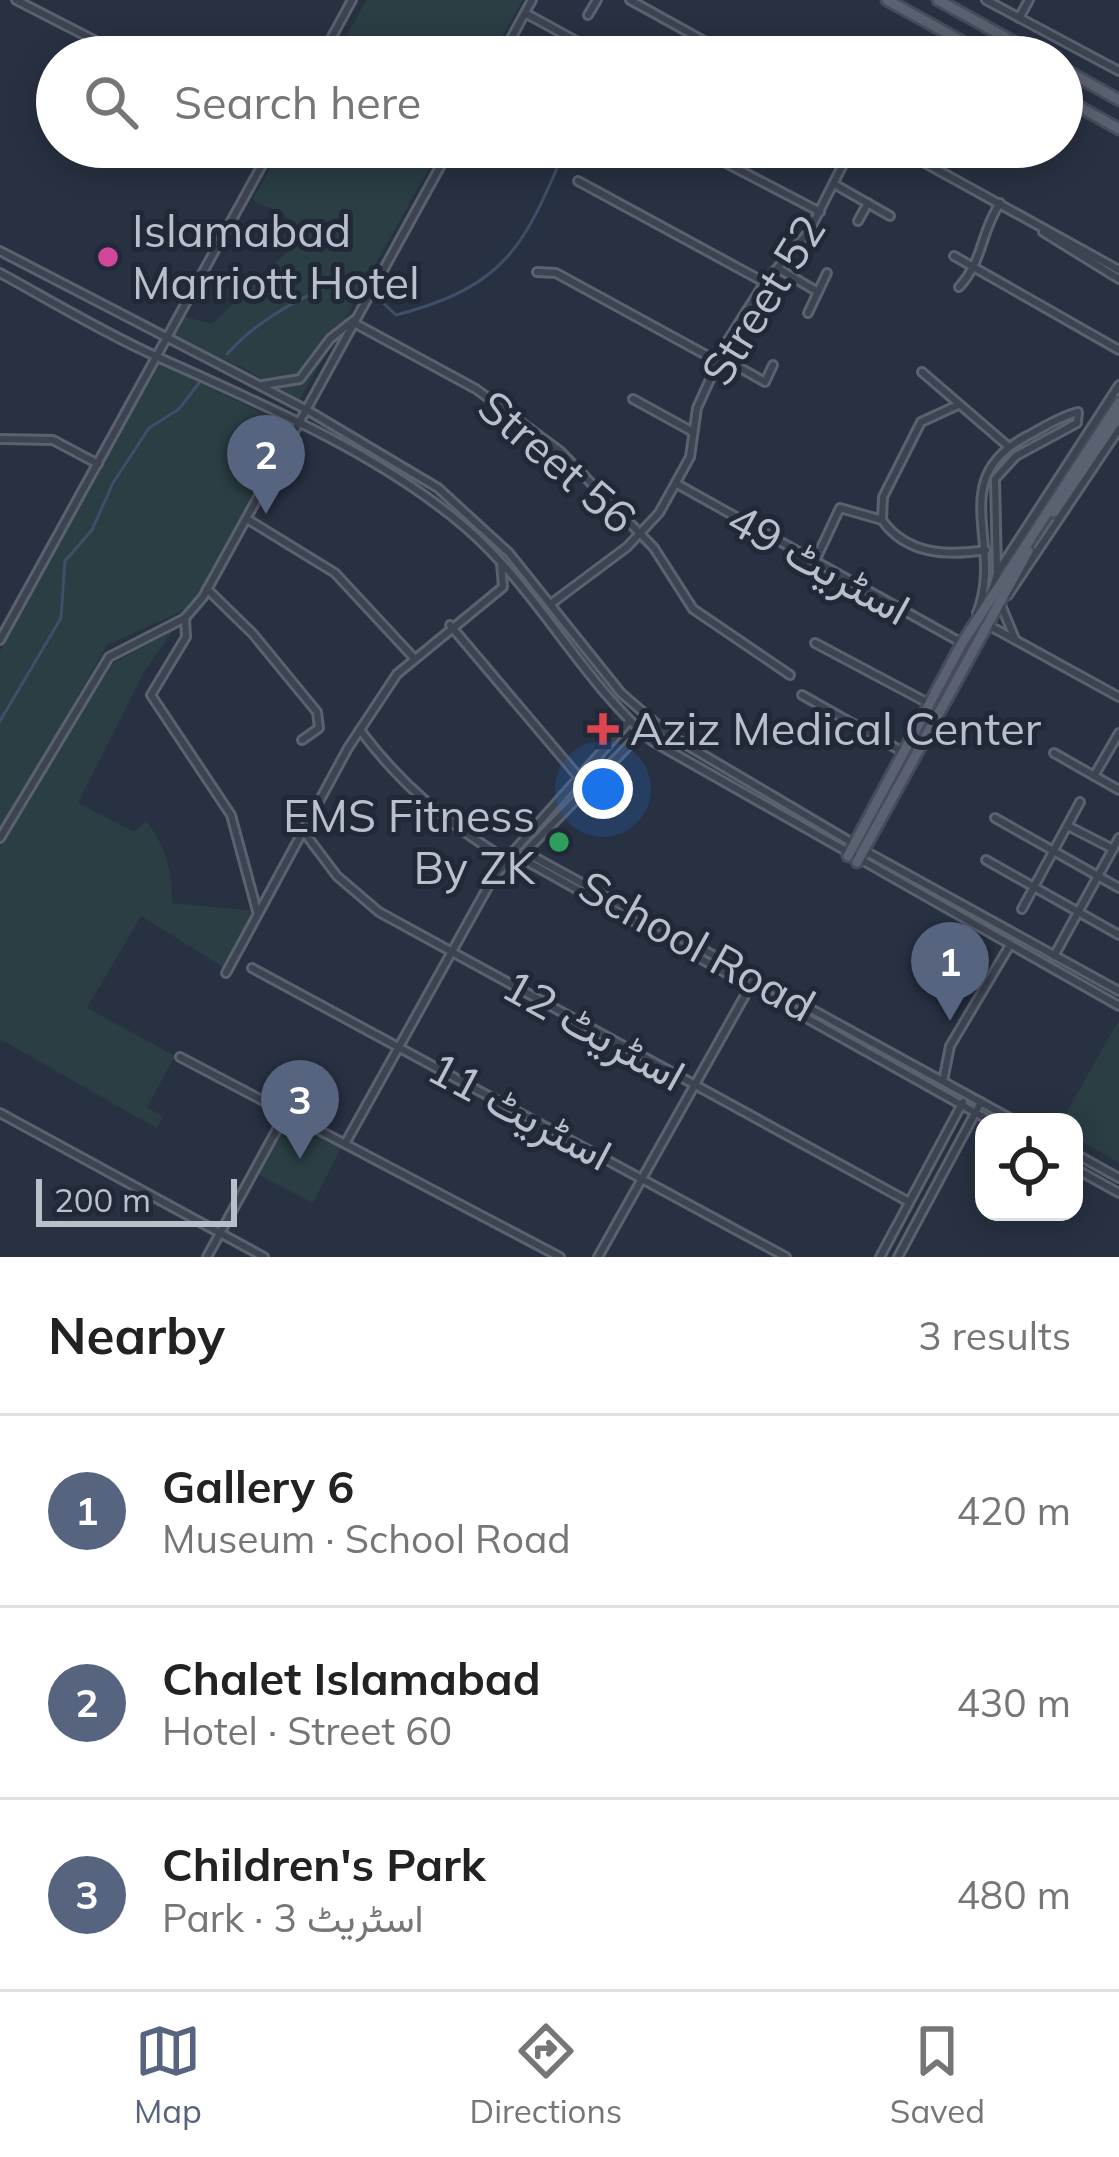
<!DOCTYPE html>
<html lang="en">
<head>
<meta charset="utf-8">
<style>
	body { margin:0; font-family:Mulish,Vazirmatn,sans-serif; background:#f6f6f6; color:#222 }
	.controls { position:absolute; right:36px; bottom:36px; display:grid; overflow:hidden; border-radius:24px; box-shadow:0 6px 30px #0003 }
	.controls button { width:108px; height:108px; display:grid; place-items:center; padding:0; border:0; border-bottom:3px solid #e0e0e0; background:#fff; color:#222; font:60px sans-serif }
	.scale { position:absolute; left:36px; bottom:30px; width:201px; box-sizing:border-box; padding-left:12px; border:6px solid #b9bfcb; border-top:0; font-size:33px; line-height:42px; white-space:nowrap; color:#b9bfcb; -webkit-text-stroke:9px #212837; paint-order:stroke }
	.you { position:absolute; left:603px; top:789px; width:42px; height:42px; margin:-30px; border:9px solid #fff; border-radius:50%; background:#1a73e8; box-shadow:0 0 0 18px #1a73e833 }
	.badge { display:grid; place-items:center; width:78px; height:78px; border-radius:50%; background:#566480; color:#fff; font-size:39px; font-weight:700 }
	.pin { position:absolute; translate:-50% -99px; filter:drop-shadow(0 3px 6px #0008) }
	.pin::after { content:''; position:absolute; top:63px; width:42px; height:36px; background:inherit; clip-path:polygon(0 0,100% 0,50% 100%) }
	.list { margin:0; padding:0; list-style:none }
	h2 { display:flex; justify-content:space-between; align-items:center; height:156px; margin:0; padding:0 48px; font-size:51px }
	h2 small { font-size:39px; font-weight:400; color:#767676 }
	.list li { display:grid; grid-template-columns:78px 1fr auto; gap:36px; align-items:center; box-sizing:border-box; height:192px; padding:0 48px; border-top:3px solid #e0e0e0 }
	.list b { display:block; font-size:45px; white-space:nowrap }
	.list p { margin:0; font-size:39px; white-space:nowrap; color:#767676 }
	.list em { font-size:39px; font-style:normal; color:#767676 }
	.icon { flex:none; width:66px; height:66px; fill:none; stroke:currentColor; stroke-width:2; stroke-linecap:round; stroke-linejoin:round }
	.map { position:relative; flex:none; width:1119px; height:1257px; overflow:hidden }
	.search { position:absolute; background:#fff; box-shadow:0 6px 30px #0003; left:36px; right:36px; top:36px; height:132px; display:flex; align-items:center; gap:30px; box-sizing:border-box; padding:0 42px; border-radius:66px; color:#767676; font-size:45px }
	.sheet { height:732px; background:#fff }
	nav { display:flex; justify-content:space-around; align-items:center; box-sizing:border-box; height:168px; border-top:3px solid #e0e0e0; background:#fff; font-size:33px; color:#767676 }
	nav a { display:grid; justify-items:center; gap:6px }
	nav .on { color:#566480 }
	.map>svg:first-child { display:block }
</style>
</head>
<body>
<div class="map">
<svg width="1119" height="1257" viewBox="0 0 1119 1257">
	<rect width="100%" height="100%" fill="#283142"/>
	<!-- green -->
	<g fill="#2a3e43">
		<polygon points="367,0 523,0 490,57 334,57"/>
		<polygon points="283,147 441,147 299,401 242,367 171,337 182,316 212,324 300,240 284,214 252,200"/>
		<polygon points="157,362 293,428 192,607 107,645 0,834 0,651"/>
		<path d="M173,631L144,672L78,803L134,832L146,821C165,845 173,871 172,903L257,911L223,967L141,916L87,1008L175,1056L147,1107L163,1117L156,1128L0,1039V845L113,663Z"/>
		<polygon points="1119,1020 1119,1163 1074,1137 1074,1122 1061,1122"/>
		<polygon points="288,1115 343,1144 313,1203 257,1174"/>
	</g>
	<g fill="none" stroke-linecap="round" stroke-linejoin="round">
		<!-- stream -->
		<g stroke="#3f4e6a" stroke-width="3">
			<polyline points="916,57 919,53"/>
			<path d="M376,296L396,315C506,286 524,247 566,147"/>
			<path d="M227,354C261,316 306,295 352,276L366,288"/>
			<polyline points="0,721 61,618 65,561 92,530 113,483 149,428 179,409 199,383"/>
		</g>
		<defs>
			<g id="minor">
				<polyline points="16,0 127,57"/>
				<polyline points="630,0 733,57"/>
				<polyline points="986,0 1119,71"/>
				<polyline points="525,13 600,54"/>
				<polyline points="588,15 597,0"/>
				<polyline points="1019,18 1029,0"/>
				<polyline points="321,57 352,0"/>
				<polyline points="501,57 532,0"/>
				<polyline points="500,147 519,158"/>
				<polyline points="896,147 1119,270"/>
				<polyline points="705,152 820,212"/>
				<polyline points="578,181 764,282"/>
				<polyline points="834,184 890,216"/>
				<polyline points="858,221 868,203"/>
				<polyline points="1043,232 1119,279"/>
				<polyline points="0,251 307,410 438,488 509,553 621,693 668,734 854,844"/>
				<polyline points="954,256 1119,350"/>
				<polyline points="779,269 818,292"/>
				<polyline points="537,272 556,273 717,361"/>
				<path d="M0,273C53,302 106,334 162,359C264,405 380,454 465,527C538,590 580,679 652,741L1119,1006"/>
				<path d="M959,287C984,260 980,233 1000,203"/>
				<polyline points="808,313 827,273"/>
				<polyline points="356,324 476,389 560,451 654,548 693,609 790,675"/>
				<polyline points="719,356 765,382 773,365"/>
				<polyline points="922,372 1009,447"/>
				<polyline points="263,385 300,379 330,339 354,320"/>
				<polyline points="633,399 693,432"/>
				<polyline points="0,439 53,440 98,464"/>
				<polyline points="677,484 962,643"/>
				<polyline points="247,519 335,573 413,657"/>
				<path d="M882,520C907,555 947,556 986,550"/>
				<polyline points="815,561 840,508 882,520 883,497 921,422 958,405"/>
				<polyline points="207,589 253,634 317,712 319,728 302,740"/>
				<polyline points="1008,595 1119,429"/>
				<polyline points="991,596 997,573 1119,385"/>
				<polyline points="552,603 627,547 659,513 690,457 697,408 728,340 765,282 808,233 852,147"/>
				<polyline points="1001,605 1015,639"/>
				<path d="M977,613C1005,544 944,480 1027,436C1043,428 1060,416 1078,412L1077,423L1016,456L995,479L997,573"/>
				<polyline points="185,618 186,637 151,695 231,815 257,911"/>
				<polyline points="450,625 577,775"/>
				<polyline points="988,625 1119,697"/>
				<polyline points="0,640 272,147"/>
				<polyline points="815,643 928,703"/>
				<polyline points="802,695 903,752"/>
				<polyline points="629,721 512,853 992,1122"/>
				<path d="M360,730C402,786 447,823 507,860"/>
				<polyline points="642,732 525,852 1017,1122"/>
				<polyline points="1054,753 1119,790"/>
				<polyline points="1094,776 1119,733"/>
				<polyline points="995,818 1119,888"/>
				<polyline points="1068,826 1113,849"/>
				<polyline points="303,831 337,876 379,912 909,1202"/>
				<polyline points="0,838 109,657 185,618 203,597 451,147"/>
				<polyline points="865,851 1119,991"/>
				<polyline points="986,860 1119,935"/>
				<polyline points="1022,909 1080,802"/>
				<polyline points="1054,956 1119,838"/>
				<polyline points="252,968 786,1257"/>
				<polyline points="226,973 348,748 397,674 503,587 501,563"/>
				<polyline points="180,1057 560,1257"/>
				<polyline points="943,1081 950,1046 1010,945"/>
				<polyline points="0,1113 264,1257"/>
				<polyline points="346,1142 494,876 513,856"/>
				<polyline points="1074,1153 1119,1178"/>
				<polyline points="1074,1168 1119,1193"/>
				<polyline points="207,1257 286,1113"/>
				<polyline points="598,1257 752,983"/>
				<polyline points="880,1257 963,1102"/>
				<polyline points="898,1257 981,1102"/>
			</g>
			<g id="major">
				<polyline points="887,0 990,57"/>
				<polyline points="938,0 1041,57"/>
				<polyline points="1062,68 1119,100"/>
				<polyline points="1062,97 1119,129"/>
				<polyline points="1054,512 1119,416"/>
				<polyline points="848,856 962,643 1119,403"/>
				<polyline points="857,862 1028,551"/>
			</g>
		</defs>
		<!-- minor casing -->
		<use href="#minor" stroke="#5a616f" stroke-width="12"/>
		<!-- major casing -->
		<use href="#major" stroke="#464c5b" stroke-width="15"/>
		<!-- minor -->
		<use href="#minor" stroke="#3c4351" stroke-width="6"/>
		<!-- major -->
		<use href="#major" stroke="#5a6271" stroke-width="9"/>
	</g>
	<!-- markers -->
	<circle fill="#d1479c" stroke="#212837" stroke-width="4.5" cx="108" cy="257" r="12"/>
	<path fill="#e0444e" stroke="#212837" stroke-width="4.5" d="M597 711h12v12h12v12h-12v12h-12v-12h-12v-12h12z"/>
	<circle fill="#2e9e5b" stroke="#212837" stroke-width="4.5" cx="559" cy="842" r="12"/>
	<g text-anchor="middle" stroke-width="10" stroke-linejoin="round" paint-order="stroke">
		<!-- poi labels -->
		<g font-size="45" fill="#b9bfcb" stroke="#212837" text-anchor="start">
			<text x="132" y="247">Islamabad<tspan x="132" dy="52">Marriott Hotel</tspan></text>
			<text x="630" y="745">Aziz Medical Center</text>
			<text x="535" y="832" text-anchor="end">EMS Fitness<tspan x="535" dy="52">By ZK</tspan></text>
		</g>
		<!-- street labels -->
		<g font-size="45" fill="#b9bfcb" stroke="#212837">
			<text transform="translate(763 300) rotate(-58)" y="16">Street 52</text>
			<text transform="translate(557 462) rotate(41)" y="16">Street 56</text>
			<text transform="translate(819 564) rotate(29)" y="16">اسٹریٹ 49</text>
			<text transform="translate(697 946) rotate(29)" y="16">School Road</text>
			<text transform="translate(594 1030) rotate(29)" y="16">اسٹریٹ 12</text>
			<text transform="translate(520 1111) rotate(28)" y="16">اسٹریٹ 11</text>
		</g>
	</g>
</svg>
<div class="controls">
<button><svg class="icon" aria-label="locate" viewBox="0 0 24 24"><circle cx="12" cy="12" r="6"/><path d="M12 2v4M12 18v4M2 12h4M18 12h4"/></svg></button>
</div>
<div class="scale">200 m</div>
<div class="you"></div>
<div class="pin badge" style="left:950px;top:1021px">1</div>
<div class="pin badge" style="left:266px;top:514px">2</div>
<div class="pin badge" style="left:300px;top:1159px">3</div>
<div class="search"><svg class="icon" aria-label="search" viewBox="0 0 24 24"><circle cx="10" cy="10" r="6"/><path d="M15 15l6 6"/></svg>Search here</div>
</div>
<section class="sheet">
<h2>Nearby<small>3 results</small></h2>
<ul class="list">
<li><span class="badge">1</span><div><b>Gallery 6</b><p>Museum · School Road</p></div><em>420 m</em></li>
<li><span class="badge">2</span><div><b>Chalet Islamabad</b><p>Hotel · Street 60</p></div><em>430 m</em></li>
<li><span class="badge">3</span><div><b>Children's Park</b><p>Park · اسٹریٹ 3</p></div><em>480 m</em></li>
</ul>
</section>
<nav>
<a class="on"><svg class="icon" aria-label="map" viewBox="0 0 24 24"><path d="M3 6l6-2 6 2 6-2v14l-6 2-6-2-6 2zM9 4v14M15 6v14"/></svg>Map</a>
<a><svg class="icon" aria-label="directions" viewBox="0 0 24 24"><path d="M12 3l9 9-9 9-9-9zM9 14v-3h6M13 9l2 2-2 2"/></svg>Directions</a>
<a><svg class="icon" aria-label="saved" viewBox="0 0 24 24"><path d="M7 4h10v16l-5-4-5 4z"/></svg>Saved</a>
</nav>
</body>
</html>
